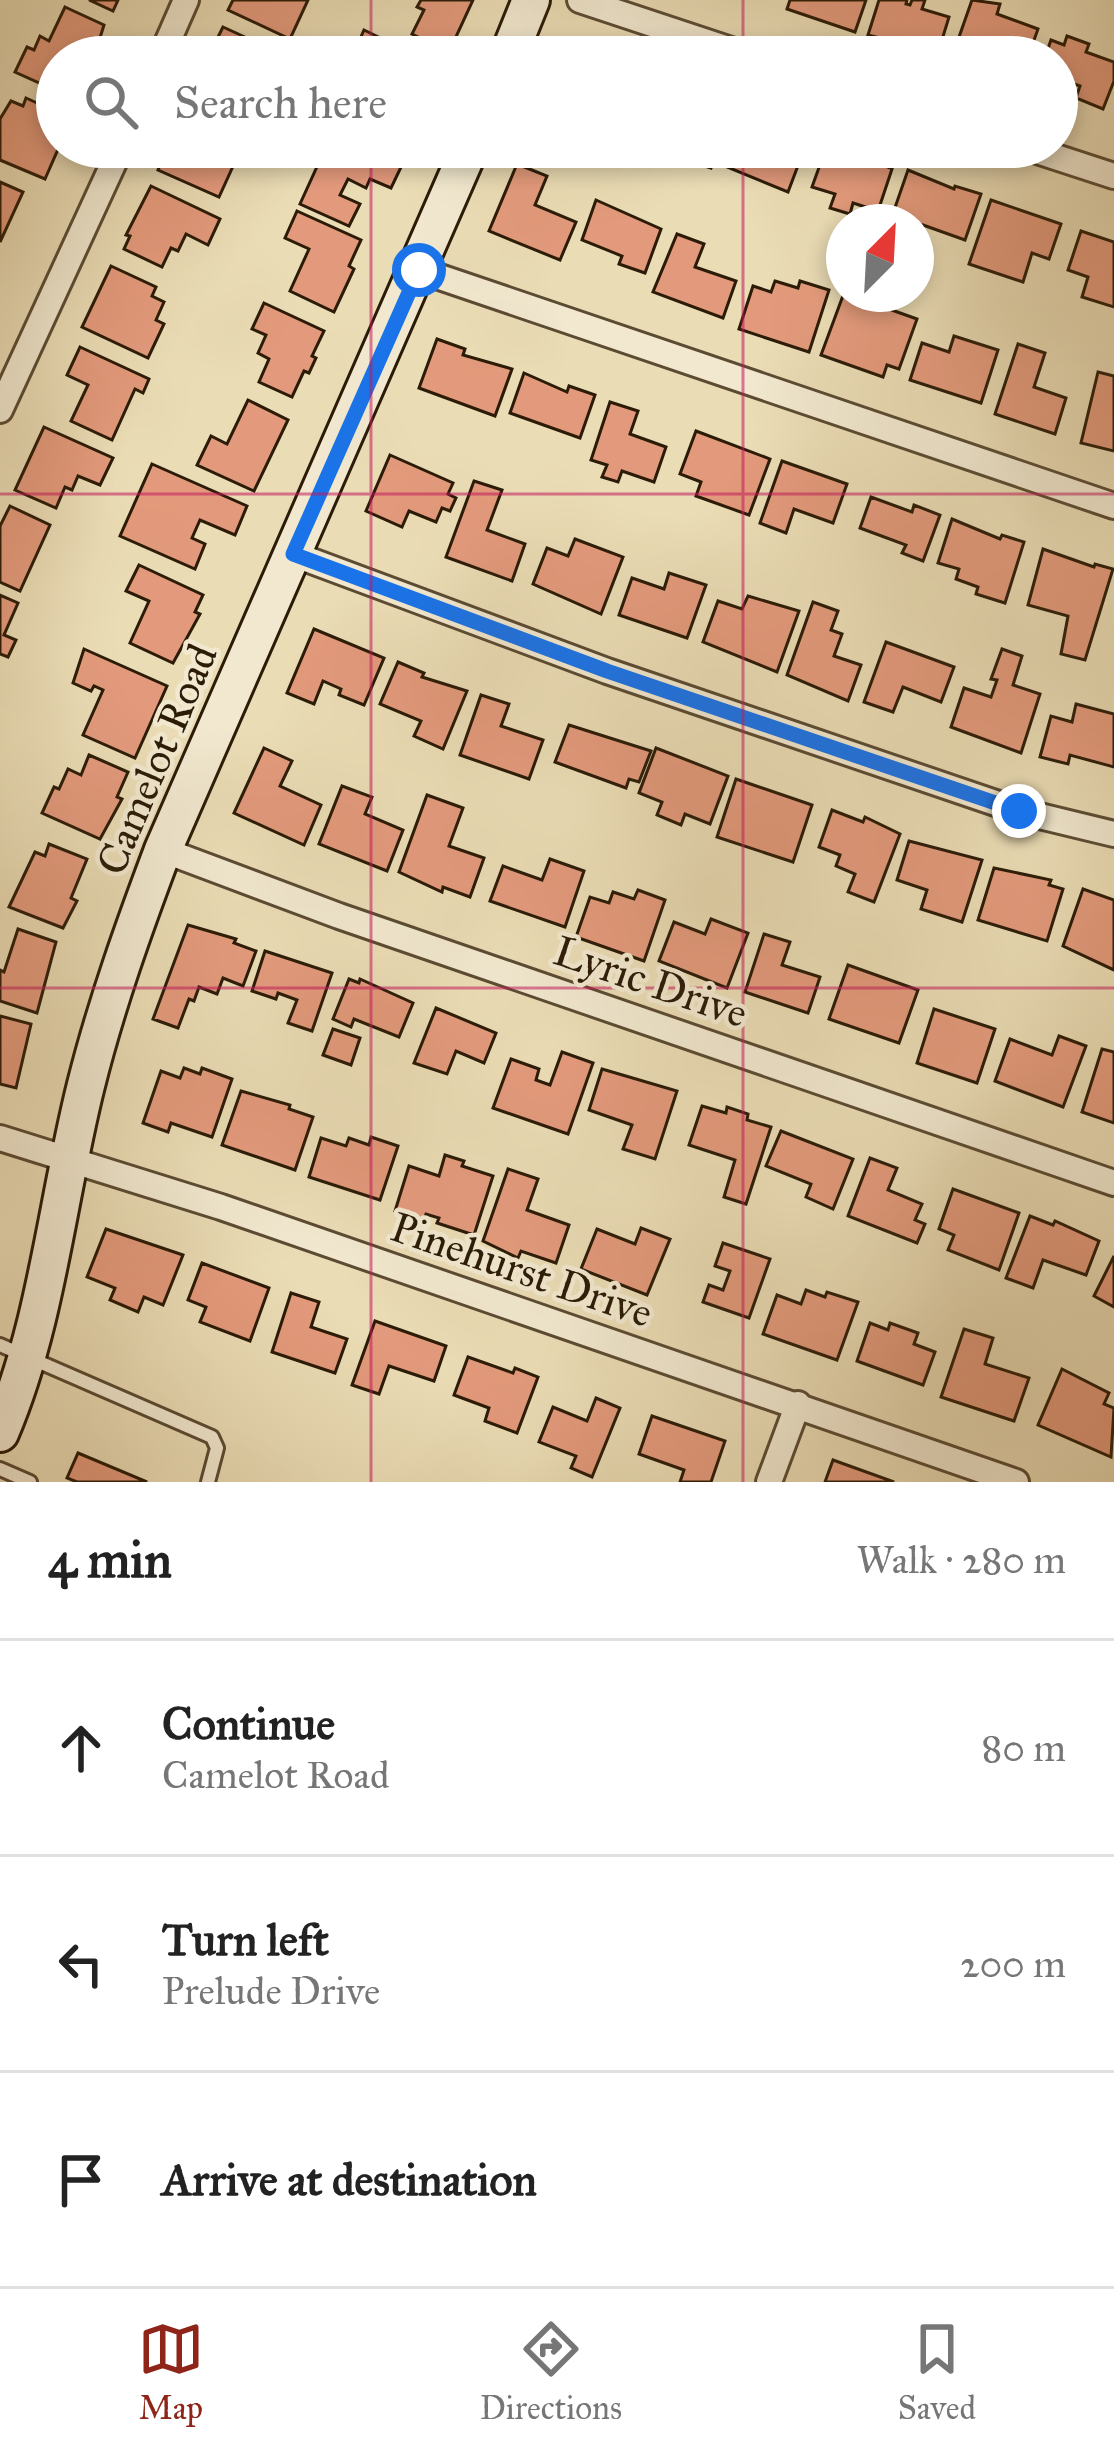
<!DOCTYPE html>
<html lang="en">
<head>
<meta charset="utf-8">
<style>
	body { margin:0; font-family:"IM FELL Great Primer",serif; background:#f2f2f2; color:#222 }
	.compass { position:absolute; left:826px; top:204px; width:108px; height:108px; border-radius:50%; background:#fff; box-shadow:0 6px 18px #0003; rotate:24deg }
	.stop { position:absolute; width:36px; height:36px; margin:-27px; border:9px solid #1a73e8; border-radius:50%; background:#fff }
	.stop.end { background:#1a73e8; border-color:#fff; box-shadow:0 3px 12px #0008 }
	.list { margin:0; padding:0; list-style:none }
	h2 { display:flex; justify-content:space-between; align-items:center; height:156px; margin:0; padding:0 48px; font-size:51px }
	h2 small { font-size:39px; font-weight:400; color:#767676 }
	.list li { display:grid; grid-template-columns:78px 1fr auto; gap:36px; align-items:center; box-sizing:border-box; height:216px; padding:0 48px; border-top:3px solid #e0e0e0 }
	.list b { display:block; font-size:45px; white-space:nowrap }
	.list p { margin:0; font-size:39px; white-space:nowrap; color:#767676 }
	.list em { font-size:39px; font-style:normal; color:#767676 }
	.icon { flex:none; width:66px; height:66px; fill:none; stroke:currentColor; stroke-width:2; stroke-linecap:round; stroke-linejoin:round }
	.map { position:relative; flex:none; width:1114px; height:1482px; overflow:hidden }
	.search { position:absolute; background:#fff; box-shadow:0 6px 18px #0003; left:36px; right:36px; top:36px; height:132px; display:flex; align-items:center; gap:30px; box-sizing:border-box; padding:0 42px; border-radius:66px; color:#767676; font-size:45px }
	.sheet { height:804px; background:#fff }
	nav { display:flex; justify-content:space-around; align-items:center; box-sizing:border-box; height:168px; border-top:3px solid #e0e0e0; background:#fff; font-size:33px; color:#767676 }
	nav a { display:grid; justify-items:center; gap:6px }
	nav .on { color:#8f2418 }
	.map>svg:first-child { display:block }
</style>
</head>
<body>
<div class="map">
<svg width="1114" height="1482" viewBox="0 0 1114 1482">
	<rect width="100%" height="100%" fill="#eadcb5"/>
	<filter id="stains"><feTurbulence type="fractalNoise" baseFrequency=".00167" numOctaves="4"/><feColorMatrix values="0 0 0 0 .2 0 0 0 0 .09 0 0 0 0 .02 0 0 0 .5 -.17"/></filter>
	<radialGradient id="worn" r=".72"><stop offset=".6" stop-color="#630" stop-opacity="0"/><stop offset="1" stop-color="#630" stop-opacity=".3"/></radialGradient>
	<!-- building -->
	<g fill="#e39a7c" stroke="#2b1b07" stroke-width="3">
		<polygon points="89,0 118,0 113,11"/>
		<polygon points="233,0 308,0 290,39 228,10"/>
		<polygon points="421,0 473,0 449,52 412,34 424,10 417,7"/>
		<polygon points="790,0 866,0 855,32 787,9"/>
		<polygon points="879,0 907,0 906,4 910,5 912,0 925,0 922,9 949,17 938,53 868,35"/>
		<polygon points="972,0 1000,4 997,14 1038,29 1028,57 985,53 983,57 952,57"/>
		<polygon points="65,7 104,25 94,57 57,57 57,91 15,72 27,47 34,50 40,36 49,41"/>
		<polygon points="223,27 282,54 285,46 298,52 296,57 208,57"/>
		<polygon points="364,30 420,57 352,57"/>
		<polygon points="1067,36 1089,44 1086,52 1114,62 1114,81 1103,109 1076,98 1080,86 1060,79 1057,87 1057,57 1045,57 1051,40 1064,45"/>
		<polygon points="26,98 57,112 59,147 45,179 0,160 0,119 11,101 23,106"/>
		<polygon points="168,147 232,147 226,160 234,164 219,197 158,170"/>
		<polygon points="326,147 369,147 403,163 391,188 370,179 366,188 348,179 340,195 360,204 349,226 300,204"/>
		<polygon points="647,147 718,147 711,168"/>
		<polygon points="735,147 805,147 788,192 727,167"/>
		<polygon points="826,148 847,155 849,150 892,169 878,211 853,203 850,214 830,208 835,194 812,187"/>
		<polygon points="517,164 547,176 535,205 576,222 560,260 489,231"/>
		<polygon points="908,170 954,189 955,186 981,194 965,240 923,225 916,245 916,222 890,222"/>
		<polygon points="0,182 23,192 0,242"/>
		<polygon points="151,186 220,219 208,245 186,234 178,251 171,248 162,267 124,249 130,236 126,235"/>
		<polygon points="596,200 661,229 645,273 619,264 622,256 582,240"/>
		<polygon points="991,200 1061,224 1049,259 1032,253 1023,282 969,264"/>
		<polygon points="297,211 361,240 349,266 354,269 334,312 290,291 309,249 285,238"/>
		<polygon points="1081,231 1114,242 1114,307 1082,297 1088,277 1068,270"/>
		<polygon points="677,234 704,244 695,267 736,281 723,318 653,292"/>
		<polygon points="111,266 156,287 152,296 164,302 156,320 164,324 148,358 82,327"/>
		<polygon points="775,281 798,288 800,281 829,290 809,352 739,329 753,286 771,292"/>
		<polygon points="844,293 917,319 899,369 887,365 883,377 821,355"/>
		<polygon points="264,303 324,331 312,356 316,358 309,373 304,371 292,397 259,382 269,359 258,353 266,335 252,329"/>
		<polygon points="954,336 998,350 981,403 910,380 922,343 949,352"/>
		<polygon points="437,339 465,349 463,355 512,369 495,416 419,388"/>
		<polygon points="1018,344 1045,353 1034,387 1066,398 1055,434 995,414"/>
		<polygon points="80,347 149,379 143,393 135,389 112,440 71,421 88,385 67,375"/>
		<polygon points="1098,372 1114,376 1114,451 1081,443"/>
		<polygon points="524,373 567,392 569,386 595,395 580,438 510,413"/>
		<polygon points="248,400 288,420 254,491 197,465 211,436 227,444"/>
		<polygon points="610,402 638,411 630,434 666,447 654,482 622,471 618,482 602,477 607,465 591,460"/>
		<polygon points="44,427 113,458 100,485 78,476 72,490 65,487 56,508 15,490"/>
		<polygon points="696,431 770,459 749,515 696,496 701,482 680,474"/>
		<polygon points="390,455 453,483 448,494 456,498 450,511 442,508 436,522 409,511 402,527 366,511"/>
		<polygon points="782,461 847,484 833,523 794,509 786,533 760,523"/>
		<polygon points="152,464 247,506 235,535 200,520 192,538 205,544 195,569 120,536"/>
		<polygon points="474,481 502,490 487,530 525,544 512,581 446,557"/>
		<polygon points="871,497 912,512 914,505 940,515 923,561 902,553 906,545 860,528"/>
		<polygon points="10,506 50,525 20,591 0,582 0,526"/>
		<polygon points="952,519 1000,539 1002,535 1024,542 1005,603 976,594 978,587 956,579 959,569 938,563"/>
		<polygon points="575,539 623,557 601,614 533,584 547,548 568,556"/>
		<polygon points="1043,549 1094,567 1095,564 1113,569 1085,660 1061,654 1068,616 1028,605"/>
		<polygon points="139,565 203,595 195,612 200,614 173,663 130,643 149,601 126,591"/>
		<polygon points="669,573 706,585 687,638 619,615 632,578 664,589"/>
		<polygon points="0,595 18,603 4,635 16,640 8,657 0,654"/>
		<polygon points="748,596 799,611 777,672 703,642 718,601 742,609"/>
		<polygon points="813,602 838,611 831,630 842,634 834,656 861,665 848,701 787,675"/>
		<polygon points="314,629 384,658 364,705 339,695 341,689 323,681 314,704 287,693"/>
		<polygon points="886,642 954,667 941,702 903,687 893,712 864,702"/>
		<polygon points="84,649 167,686 135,758 83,735 103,690 94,686 91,691 73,683"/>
		<polygon points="1002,649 1022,656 1013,685 1040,694 1021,753 951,727 964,688 991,697 997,680 991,679"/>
		<polygon points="398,662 424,673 422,677 467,691 443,749 414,736 421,721 380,704"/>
		<polygon points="481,695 509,704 501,726 543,740 529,779 460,755"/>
		<polygon points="1076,704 1114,714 1114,767 1070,755 1068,764 1040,757 1051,716 1072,722"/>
		<polygon points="569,725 651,751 639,782 629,779 626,788 555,762"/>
		<polygon points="264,748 292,761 280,786 321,805 304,845 234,813"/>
		<polygon points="656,748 728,776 710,824 685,814 681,825 657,815 662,802 639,793"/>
		<polygon points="89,755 128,772 117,797 122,799 100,839 42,813 54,787 59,789 68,769 81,775"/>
		<polygon points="736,779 812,805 793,862 717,837"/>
		<polygon points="342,786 372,797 365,814 403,830 387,871 319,844"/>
		<polygon points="427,795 463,808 449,846 484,858 470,897 443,887 442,892 399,872"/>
		<polygon points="832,810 863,822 865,817 900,834 874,902 848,892 855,874 836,866 840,855 819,847"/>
		<polygon points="909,841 982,860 962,922 921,909 927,890 897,880"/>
		<polygon points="49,844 87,859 71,898 77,901 63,928 9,907 35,852 45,856"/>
		<polygon points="550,859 584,871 565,927 490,901 503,866 542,880"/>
		<polygon points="994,868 1051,880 1049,885 1063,889 1047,941 978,920"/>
		<polygon points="1083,889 1114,900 1114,970 1063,946"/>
		<polygon points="638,890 665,900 644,961 576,937 590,897 609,903 613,892 634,899"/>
		<polygon points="711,919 748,933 727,988 659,961 674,922 705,934"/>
		<polygon points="188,925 236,939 234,943 256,951 243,986 223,978 217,994 199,987 194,1001 189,999 178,1028 153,1019"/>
		<polygon points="18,929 56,942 37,1013 0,1001 0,970 4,972"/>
		<polygon points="764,934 790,942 782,965 820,977 808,1013 745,992"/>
		<polygon points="265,951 332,973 312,1031 288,1023 297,1000 278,993 276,999 252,991"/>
		<polygon points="848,965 918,990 899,1043 829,1019"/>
		<polygon points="349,979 359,983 360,979 413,1003 399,1037 354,1019 351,1027 333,1019"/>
		<polygon points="436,1008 496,1033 484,1063 456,1051 447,1074 414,1063"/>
		<polygon points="934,1009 995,1029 977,1083 917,1063"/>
		<polygon points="0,1016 31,1024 16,1088 0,1084"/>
		<polygon points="333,1029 360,1038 351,1065 323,1055"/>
		<polygon points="1059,1036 1086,1046 1063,1107 995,1081 1010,1039 1052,1055"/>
		<polygon points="1102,1049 1114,1052 1114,1123 1082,1112"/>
		<polygon points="562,1052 593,1063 568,1134 493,1108 511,1059 539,1069 536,1080 550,1085"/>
		<polygon points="184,1068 200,1074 202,1068 232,1079 212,1137 171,1123 168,1132 143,1123 161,1071 180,1078"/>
		<polygon points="602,1069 677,1091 655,1159 623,1149 632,1125 589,1110"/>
		<polygon points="241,1091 290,1105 289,1109 313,1117 295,1170 222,1145"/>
		<polygon points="702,1106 726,1113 727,1107 748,1114 747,1120 771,1127 746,1204 724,1197 735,1160 689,1145"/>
		<polygon points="781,1131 853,1159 833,1209 806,1197 811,1184 766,1166"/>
		<polygon points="371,1137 398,1146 380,1200 309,1177 321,1138 346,1146 349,1138 369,1145"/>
		<polygon points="445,1155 464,1161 462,1166 493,1176 474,1235 437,1223 439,1218 426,1214 424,1220 395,1211 409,1166 439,1176"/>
		<polygon points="870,1158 897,1168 888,1190 922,1204 915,1220 925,1224 917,1243 848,1216"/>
		<polygon points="508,1169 538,1179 527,1210 569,1225 556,1263 521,1251 518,1258 483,1241"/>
		<polygon points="953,1189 1019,1213 999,1270 948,1250 954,1235 939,1229"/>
		<polygon points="1030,1216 1053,1225 1055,1221 1099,1241 1086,1275 1043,1260 1033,1288 1006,1278"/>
		<polygon points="641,1228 670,1239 647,1295 581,1269 597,1229 635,1244"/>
		<polygon points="106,1229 183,1255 163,1305 144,1297 138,1312 110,1300 115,1288 87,1277"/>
		<polygon points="723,1243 770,1259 749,1318 703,1302 709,1285 723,1290 730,1271 715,1266"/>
		<polygon points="1114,1256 1114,1307 1094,1296"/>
		<polygon points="202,1263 269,1288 250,1341 200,1322 206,1307 188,1300"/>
		<polygon points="806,1290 825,1297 827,1292 858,1302 837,1360 763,1334 777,1295 801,1304"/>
		<polygon points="291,1293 319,1302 311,1327 347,1339 335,1373 272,1352"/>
		<polygon points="375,1321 446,1346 434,1381 389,1366 379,1394 352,1385"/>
		<polygon points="870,1323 888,1330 890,1323 918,1333 914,1344 935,1352 923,1385 857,1361"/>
		<polygon points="964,1329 993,1338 985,1364 1029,1378 1014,1421 941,1397"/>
		<polygon points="468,1357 513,1373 515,1368 538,1377 517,1433 485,1421 489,1408 454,1395"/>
		<polygon points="1062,1369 1109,1393 1104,1404 1114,1408 1111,1457 1038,1425"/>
		<polygon points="596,1398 620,1408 592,1477 571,1468 576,1456 539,1442 553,1407 587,1421"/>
		<polygon points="652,1416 725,1441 711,1482 680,1482 684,1470 639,1454"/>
		<polygon points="78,1453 147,1482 77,1482 67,1478"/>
		<polygon points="833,1460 894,1482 825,1482"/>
	</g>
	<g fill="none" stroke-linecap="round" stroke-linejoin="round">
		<defs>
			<g id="lane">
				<polyline points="0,1345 212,1437 217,1448 208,1482"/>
				<polyline points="0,1469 30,1482"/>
			</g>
			<g id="street">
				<polyline points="580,0 752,57"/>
				<polyline points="161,57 186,0"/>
				<polyline points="1025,147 1114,176"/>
				<polyline points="419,270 1114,506"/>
				<polyline points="0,410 121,147"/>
				<polyline points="293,554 607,671 1019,811 1114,834"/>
				<polyline points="163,850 339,916 1114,1183"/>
				<polyline points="0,1138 221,1207 1016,1482"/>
				<polyline points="769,1482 798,1404"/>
			</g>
			<g id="secondary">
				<polyline points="508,57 531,0"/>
				<path d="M0,1433C47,1323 57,1200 86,1085C106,1005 134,927 163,850L470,147"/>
			</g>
		</defs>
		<!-- lane casing -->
		<use href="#lane" stroke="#5b4b32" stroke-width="18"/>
		<!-- street casing -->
		<use href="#street" stroke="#5b4b32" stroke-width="30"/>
		<!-- secondary casing -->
		<use href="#secondary" stroke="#2b1b07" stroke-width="42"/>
		<!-- lane -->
		<use href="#lane" stroke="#f1e8cf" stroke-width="12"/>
		<!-- street -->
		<use href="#street" stroke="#f1e8cf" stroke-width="24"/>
		<!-- secondary -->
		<use href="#secondary" stroke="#f1e8cf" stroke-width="36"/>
	</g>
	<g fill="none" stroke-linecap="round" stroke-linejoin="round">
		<!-- route -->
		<polyline stroke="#1a73e8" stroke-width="15" points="419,270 293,554 607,671 1019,811"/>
	</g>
	<!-- grid -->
	<path fill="none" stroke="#c2185b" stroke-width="3" stroke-opacity="0.55" d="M371,0V57M743,0V57M371,147V1482M743,147V1482M0,494H1114M0,988H1114"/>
	<g text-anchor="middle" stroke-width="9" stroke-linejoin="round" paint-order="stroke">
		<!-- street labels -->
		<g font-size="42" fill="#2b1b07" stroke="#f1e8cf">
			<text transform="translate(156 759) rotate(-67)" y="15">Camelot Road</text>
			<text transform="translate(651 981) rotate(19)" y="15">Lyric Drive</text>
			<text transform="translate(522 1269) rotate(19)" y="15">Pinehurst Drive</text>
		</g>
	</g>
	<rect width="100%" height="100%" filter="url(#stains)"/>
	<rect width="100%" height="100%" fill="url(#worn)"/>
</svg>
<svg class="compass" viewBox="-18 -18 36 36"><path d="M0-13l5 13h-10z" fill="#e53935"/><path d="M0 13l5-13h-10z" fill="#767676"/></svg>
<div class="stop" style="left:419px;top:270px"></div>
<div class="stop end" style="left:1019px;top:811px"></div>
<div class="search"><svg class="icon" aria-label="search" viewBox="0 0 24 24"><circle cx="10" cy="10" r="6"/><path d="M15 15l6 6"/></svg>Search here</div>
</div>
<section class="sheet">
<h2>4 min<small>Walk · 280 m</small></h2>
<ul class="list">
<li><svg class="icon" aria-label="ahead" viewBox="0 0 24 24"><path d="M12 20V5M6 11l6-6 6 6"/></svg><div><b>Continue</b><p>Camelot Road</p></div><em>80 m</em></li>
<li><svg class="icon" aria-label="left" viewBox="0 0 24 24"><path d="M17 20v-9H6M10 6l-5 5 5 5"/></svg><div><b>Turn left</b><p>Prelude Drive</p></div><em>200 m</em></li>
<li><svg class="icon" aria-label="arrive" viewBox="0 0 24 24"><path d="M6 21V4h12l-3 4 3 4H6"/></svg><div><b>Arrive at destination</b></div></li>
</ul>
</section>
<nav>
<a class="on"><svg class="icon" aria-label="map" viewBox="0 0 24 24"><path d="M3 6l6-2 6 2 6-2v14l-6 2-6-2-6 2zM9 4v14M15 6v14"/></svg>Map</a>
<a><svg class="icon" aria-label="directions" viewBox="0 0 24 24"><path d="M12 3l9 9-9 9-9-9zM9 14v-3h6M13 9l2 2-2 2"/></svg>Directions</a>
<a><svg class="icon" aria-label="saved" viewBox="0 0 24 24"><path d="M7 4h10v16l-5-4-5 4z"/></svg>Saved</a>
</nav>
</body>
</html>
